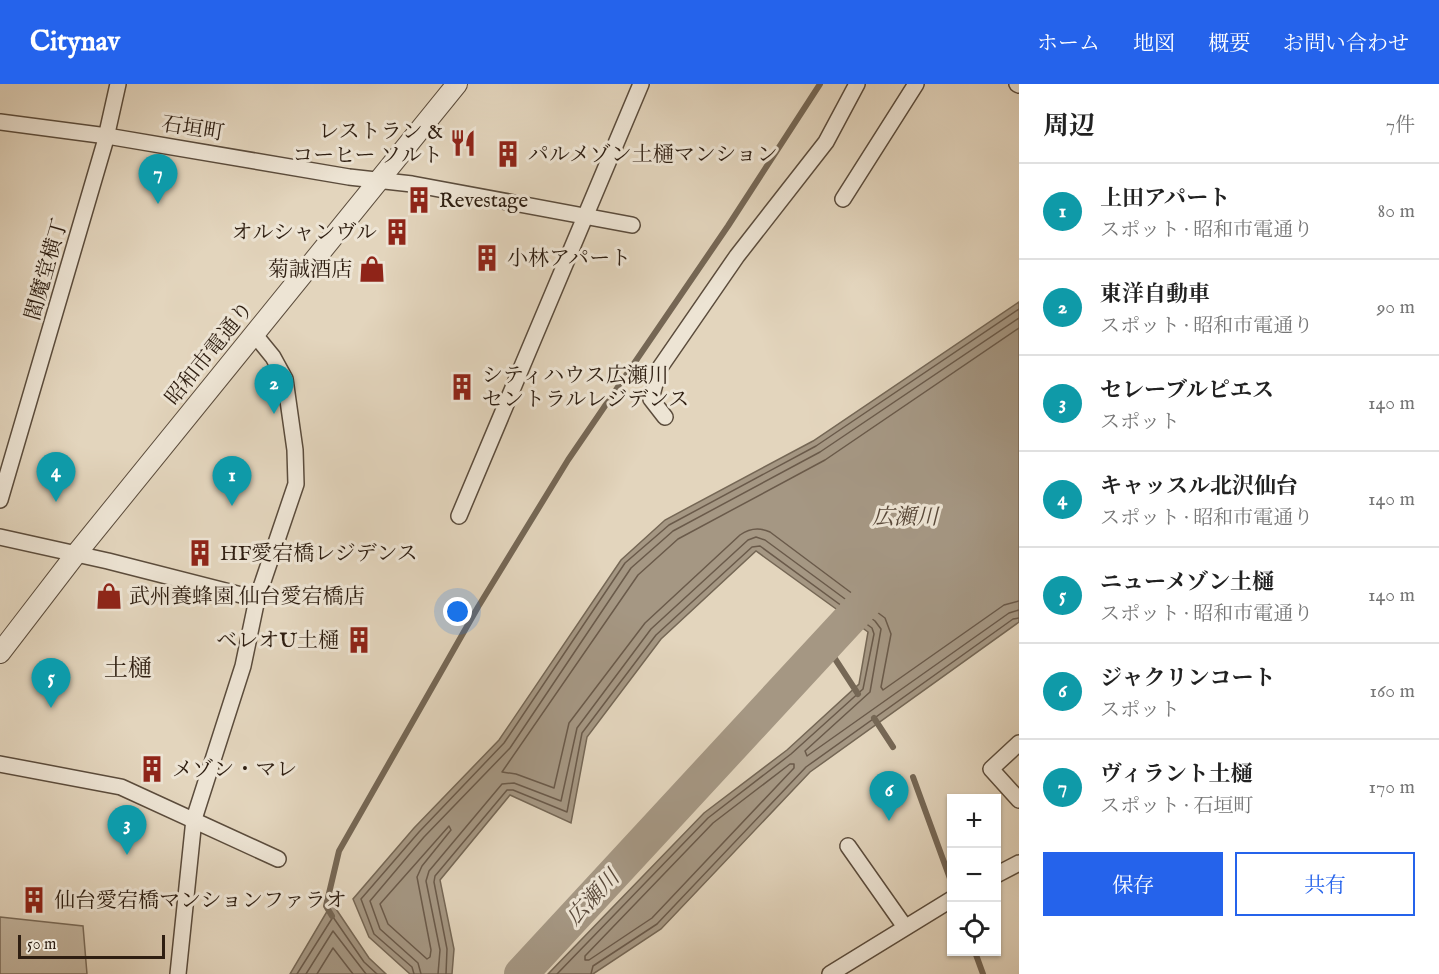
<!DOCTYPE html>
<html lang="ja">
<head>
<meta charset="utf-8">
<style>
	body { margin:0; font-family:"IM FELL English","Noto Serif JP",serif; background:#f2f2f2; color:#222 }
	.controls { position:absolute; right:18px; bottom:18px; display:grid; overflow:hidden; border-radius:0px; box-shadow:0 2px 4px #0004 }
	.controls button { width:54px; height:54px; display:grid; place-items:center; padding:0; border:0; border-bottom:2px solid #e0e0e0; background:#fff; color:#222; font:30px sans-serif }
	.scale { position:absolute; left:18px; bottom:15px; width:147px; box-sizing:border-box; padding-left:6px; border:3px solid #2e1e11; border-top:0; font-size:16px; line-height:21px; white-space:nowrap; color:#2e1e11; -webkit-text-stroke:4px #ede4d4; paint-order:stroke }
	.you { position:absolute; left:458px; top:528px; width:21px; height:21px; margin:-15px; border:4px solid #fff; border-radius:50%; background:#1a73e8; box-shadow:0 0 0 9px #1a73e833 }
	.badge { display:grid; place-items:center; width:39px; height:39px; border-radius:50%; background:#2563eb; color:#fff; font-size:20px; font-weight:700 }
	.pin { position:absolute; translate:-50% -50px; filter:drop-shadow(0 2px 3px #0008) }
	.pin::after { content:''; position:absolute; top:32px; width:21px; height:18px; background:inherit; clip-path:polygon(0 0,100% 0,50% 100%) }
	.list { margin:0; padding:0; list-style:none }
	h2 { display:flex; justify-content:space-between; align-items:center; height:78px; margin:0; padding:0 24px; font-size:26px }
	h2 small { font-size:20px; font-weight:400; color:#767676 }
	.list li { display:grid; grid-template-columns:39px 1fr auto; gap:18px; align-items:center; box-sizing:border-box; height:96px; padding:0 24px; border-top:2px solid #e0e0e0 }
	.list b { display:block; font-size:22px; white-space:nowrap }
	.list p { margin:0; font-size:20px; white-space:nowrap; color:#767676 }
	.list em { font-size:20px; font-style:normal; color:#767676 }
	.actions { display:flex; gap:12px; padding:18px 24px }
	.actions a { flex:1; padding:14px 0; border:2px solid #2563eb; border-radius:0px; text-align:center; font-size:21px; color:#2563eb }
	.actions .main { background:#2563eb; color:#fff }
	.icon { flex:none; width:33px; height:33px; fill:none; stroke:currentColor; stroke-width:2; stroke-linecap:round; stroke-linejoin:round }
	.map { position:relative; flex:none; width:1019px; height:890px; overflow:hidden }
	header { display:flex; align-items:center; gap:36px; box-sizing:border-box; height:84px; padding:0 30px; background:#2563eb; color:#fff }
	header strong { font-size:28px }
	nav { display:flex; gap:33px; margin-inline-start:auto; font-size:21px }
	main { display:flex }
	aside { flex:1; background:#fff }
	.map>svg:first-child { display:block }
</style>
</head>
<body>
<header>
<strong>Citynav</strong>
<nav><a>ホーム</a><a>地図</a><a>概要</a><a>お問い合わせ</a></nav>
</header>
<main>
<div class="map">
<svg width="1019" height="890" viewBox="0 0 1019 890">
	<rect width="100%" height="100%" fill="#e3d5bd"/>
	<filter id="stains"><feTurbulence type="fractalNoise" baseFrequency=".00333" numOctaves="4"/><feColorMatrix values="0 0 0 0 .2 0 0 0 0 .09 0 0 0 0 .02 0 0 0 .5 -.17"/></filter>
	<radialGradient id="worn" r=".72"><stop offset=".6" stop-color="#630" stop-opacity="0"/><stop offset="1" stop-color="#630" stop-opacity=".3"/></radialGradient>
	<!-- green -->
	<polygon fill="#c4b6a0" stroke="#796a58" stroke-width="1.5" points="0,833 83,842 87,890 0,890"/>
	<!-- water -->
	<g fill="#a59783" stroke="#756755" stroke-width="1.5">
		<polygon points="1019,218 1019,538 810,688 661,845 593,890 548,890 704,729 787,666 859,600 868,548 756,467 661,555 587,653 571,739 510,711 440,796 454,865 452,890 410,890 369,853 353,815 414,744 499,656 621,476 665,436 813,357"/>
		<polygon points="332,819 369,874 386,890 290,890"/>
	</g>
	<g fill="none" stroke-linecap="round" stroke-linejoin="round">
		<!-- shore -->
		<g stroke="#6a5a4a" stroke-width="1.5">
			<path d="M1019,244L825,376L678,455L638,491L502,688L516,690L554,704L569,639L645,539L740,451C750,444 759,443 770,448L885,534L891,550L881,603L883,606L1004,521L1019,517"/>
			<polygon points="790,680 794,680 794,684 652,834 589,876 585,876 585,872 713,739"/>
			<polygon points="449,742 451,746 422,782 417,793 431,866 430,873 427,875 388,840 380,820"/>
			<polyline points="297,890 333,833 364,878 377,890"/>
			<polyline points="306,890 333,847 366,890"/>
			<polyline points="317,890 333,864 353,890"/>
			<polyline points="414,890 412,883 374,850 361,815 419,748 504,659 625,479 669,441 816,362 1019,225"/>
			<polyline points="421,890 418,879 380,845 370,817 424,753 510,664 631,484 673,447 820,368 1019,234"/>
			<polyline points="438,890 440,866 426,797 429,787 502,700 514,699 561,717 577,644 651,545 748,456 756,453 765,456 875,537 881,545 870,608 805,667 807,672 1009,529 1019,526"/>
			<polyline points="446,890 447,865 434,798 435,792 507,706 513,706 567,728 582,649 656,551 752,463 760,462 872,544 874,550 863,605 791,670 708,734 557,890"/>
			<polyline points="591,890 593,882 657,840 806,683 1013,535 1019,534"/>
		</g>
		<!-- stream -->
		<g stroke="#756755" stroke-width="6">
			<polyline points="826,561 858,610"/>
			<polyline points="874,634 893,663"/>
			<polyline points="913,693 952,800"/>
			<polyline points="332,832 326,822 339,767 478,523 568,376 728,142 820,0"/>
			<polyline points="975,868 983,890"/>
		</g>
		<!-- river -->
		<polyline stroke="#a59783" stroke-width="34" points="521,890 882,500"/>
		<defs>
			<g id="minor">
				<polyline points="1017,0 1019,1"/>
				<polyline points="0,38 107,52 349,93 412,100 632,141"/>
				<polyline points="843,115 916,0"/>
				<polyline points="665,333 651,315 659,285 737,172 826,58 857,0"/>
				<polyline points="0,416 105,58 118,0"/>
				<polyline points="459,432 641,0"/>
				<polyline points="0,453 108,477 257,515"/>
				<polyline points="1019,659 991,685 1019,716"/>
				<polyline points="0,680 121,703 278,775"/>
				<polyline points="848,762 905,843"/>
				<polyline points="996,791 1019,779"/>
				<polyline points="178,890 194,735 243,582 257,515 296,400 295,366 285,295 273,273 255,251"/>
				<polyline points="830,890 952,815"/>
			</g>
			<polyline id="tertiary" points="0,569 76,470 457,0"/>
		</defs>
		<!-- minor casing -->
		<use href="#minor" stroke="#5b4c3c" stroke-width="18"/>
		<!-- tertiary casing -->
		<use href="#tertiary" stroke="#5b4c3c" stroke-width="22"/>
		<!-- minor -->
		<use href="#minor" stroke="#ede4d4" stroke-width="15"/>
		<!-- tertiary -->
		<use href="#tertiary" stroke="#ede4d4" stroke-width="20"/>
	</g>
	<!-- icons -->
	<defs>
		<symbol id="restaurant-bare" viewBox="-9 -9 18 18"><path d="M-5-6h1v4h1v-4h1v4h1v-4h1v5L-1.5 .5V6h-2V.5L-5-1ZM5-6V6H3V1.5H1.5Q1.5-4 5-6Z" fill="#8f2418" stroke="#ede4d4" stroke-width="2.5" paint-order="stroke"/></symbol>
		<symbol id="building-bare" viewBox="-9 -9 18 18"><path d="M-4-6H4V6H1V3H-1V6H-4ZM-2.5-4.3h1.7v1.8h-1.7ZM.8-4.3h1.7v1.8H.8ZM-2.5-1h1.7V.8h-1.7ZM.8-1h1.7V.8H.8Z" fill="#8f2418" stroke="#ede4d4" stroke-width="2.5" paint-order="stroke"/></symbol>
		<symbol id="shop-bare" viewBox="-9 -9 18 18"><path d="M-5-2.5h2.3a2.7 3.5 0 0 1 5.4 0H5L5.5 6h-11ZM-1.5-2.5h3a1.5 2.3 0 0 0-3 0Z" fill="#8f2418" stroke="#ede4d4" stroke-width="2.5" paint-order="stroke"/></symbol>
	</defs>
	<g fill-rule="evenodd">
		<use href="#restaurant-bare" x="444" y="40" width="38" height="38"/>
		<use href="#building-bare" x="489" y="51" width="38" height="38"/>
		<use href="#building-bare" x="400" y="97" width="38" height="38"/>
		<use href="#building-bare" x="378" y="129" width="38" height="38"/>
		<use href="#building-bare" x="468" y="155" width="38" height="38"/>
		<use href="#shop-bare" x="353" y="166" width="38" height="38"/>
		<use href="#building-bare" x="443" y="284" width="38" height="38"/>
		<use href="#building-bare" x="181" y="450" width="38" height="38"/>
		<use href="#shop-bare" x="90" y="493" width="38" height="38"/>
		<use href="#building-bare" x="340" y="537" width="38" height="38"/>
		<use href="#building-bare" x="133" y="666" width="38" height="38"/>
		<use href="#building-bare" x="15" y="797" width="38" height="38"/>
	</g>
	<g text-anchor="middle" stroke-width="6" stroke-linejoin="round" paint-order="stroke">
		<!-- street labels -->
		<g font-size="21" fill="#2e1e11" stroke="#ede4d4">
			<text transform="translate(193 44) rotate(9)" y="7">石垣町</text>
			<text transform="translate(46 185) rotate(-74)" y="7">閻魔堂横丁</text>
			<text transform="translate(209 269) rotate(-51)" y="7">昭和市電通り</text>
		</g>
		<!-- poi labels -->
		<g font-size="21" fill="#2e1e11" stroke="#ede4d4" text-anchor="start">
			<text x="443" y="54" text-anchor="end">レストラン &amp;<tspan x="443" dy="24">コーヒー ソルト</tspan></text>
			<text x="528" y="77">パルメゾン土樋マンション</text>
			<text x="439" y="123">Revestage</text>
			<text x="377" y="155" text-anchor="end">オルシャンヴル</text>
			<text x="507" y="181">小林アパート</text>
			<text x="352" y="192" text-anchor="end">菊誠酒店</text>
			<text x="482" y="298">シティハウス広瀬川<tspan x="482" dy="24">セントラルレジデンス</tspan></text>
			<text x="220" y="476">HF愛宕橋レジデンス</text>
			<text x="129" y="519">武州養蜂園 仙台愛宕橋店</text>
			<text x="339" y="563" text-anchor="end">ベレオU土樋</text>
			<text x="172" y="692">メゾン・マレ</text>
			<text x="54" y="823">仙台愛宕橋マンションファラオ</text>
		</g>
		<!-- water labels -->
		<g font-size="22" font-style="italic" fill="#584839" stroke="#ede4d4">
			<text x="905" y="440">広瀬川</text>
			<text transform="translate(592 813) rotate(-47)" y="8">広瀬川</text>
		</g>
		<!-- quarter labels -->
		<g font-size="24" fill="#2e1e11" stroke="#ede4d4">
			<text x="128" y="592">土樋</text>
		</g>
	</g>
	<rect width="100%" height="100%" filter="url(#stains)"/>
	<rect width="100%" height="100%" fill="url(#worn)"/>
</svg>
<div class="controls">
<button>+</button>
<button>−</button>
<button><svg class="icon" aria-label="locate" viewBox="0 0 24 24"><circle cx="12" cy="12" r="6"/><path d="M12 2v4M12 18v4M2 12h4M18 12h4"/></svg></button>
</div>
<div class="scale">50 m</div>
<div class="you"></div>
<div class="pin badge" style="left:232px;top:422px;background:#0f9aa8">1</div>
<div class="pin badge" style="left:274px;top:330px;background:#0f9aa8">2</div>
<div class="pin badge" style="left:127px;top:771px;background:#0f9aa8">3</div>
<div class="pin badge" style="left:56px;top:418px;background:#0f9aa8">4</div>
<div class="pin badge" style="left:51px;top:624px;background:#0f9aa8">5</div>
<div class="pin badge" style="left:889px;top:737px;background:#0f9aa8">6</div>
<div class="pin badge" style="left:158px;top:120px;background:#0f9aa8">7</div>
</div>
<aside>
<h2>周辺<small>7件</small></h2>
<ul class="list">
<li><span class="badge" style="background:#0f9aa8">1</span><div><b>上田アパート</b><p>スポット · 昭和市電通り</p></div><em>80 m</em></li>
<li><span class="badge" style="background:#0f9aa8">2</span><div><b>東洋自動車</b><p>スポット · 昭和市電通り</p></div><em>90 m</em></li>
<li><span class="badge" style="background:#0f9aa8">3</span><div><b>セレーブルピエス</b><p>スポット</p></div><em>140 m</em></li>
<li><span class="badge" style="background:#0f9aa8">4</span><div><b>キャッスル北沢仙台</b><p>スポット · 昭和市電通り</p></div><em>140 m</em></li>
<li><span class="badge" style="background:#0f9aa8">5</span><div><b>ニューメゾン土樋</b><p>スポット · 昭和市電通り</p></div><em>140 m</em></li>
<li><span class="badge" style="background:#0f9aa8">6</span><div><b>ジャクリンコート</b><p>スポット</p></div><em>160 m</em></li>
<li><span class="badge" style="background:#0f9aa8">7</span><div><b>ヴィラント土樋</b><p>スポット · 石垣町</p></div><em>170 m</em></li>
</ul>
<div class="actions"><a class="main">保存</a><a>共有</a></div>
</aside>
</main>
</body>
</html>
